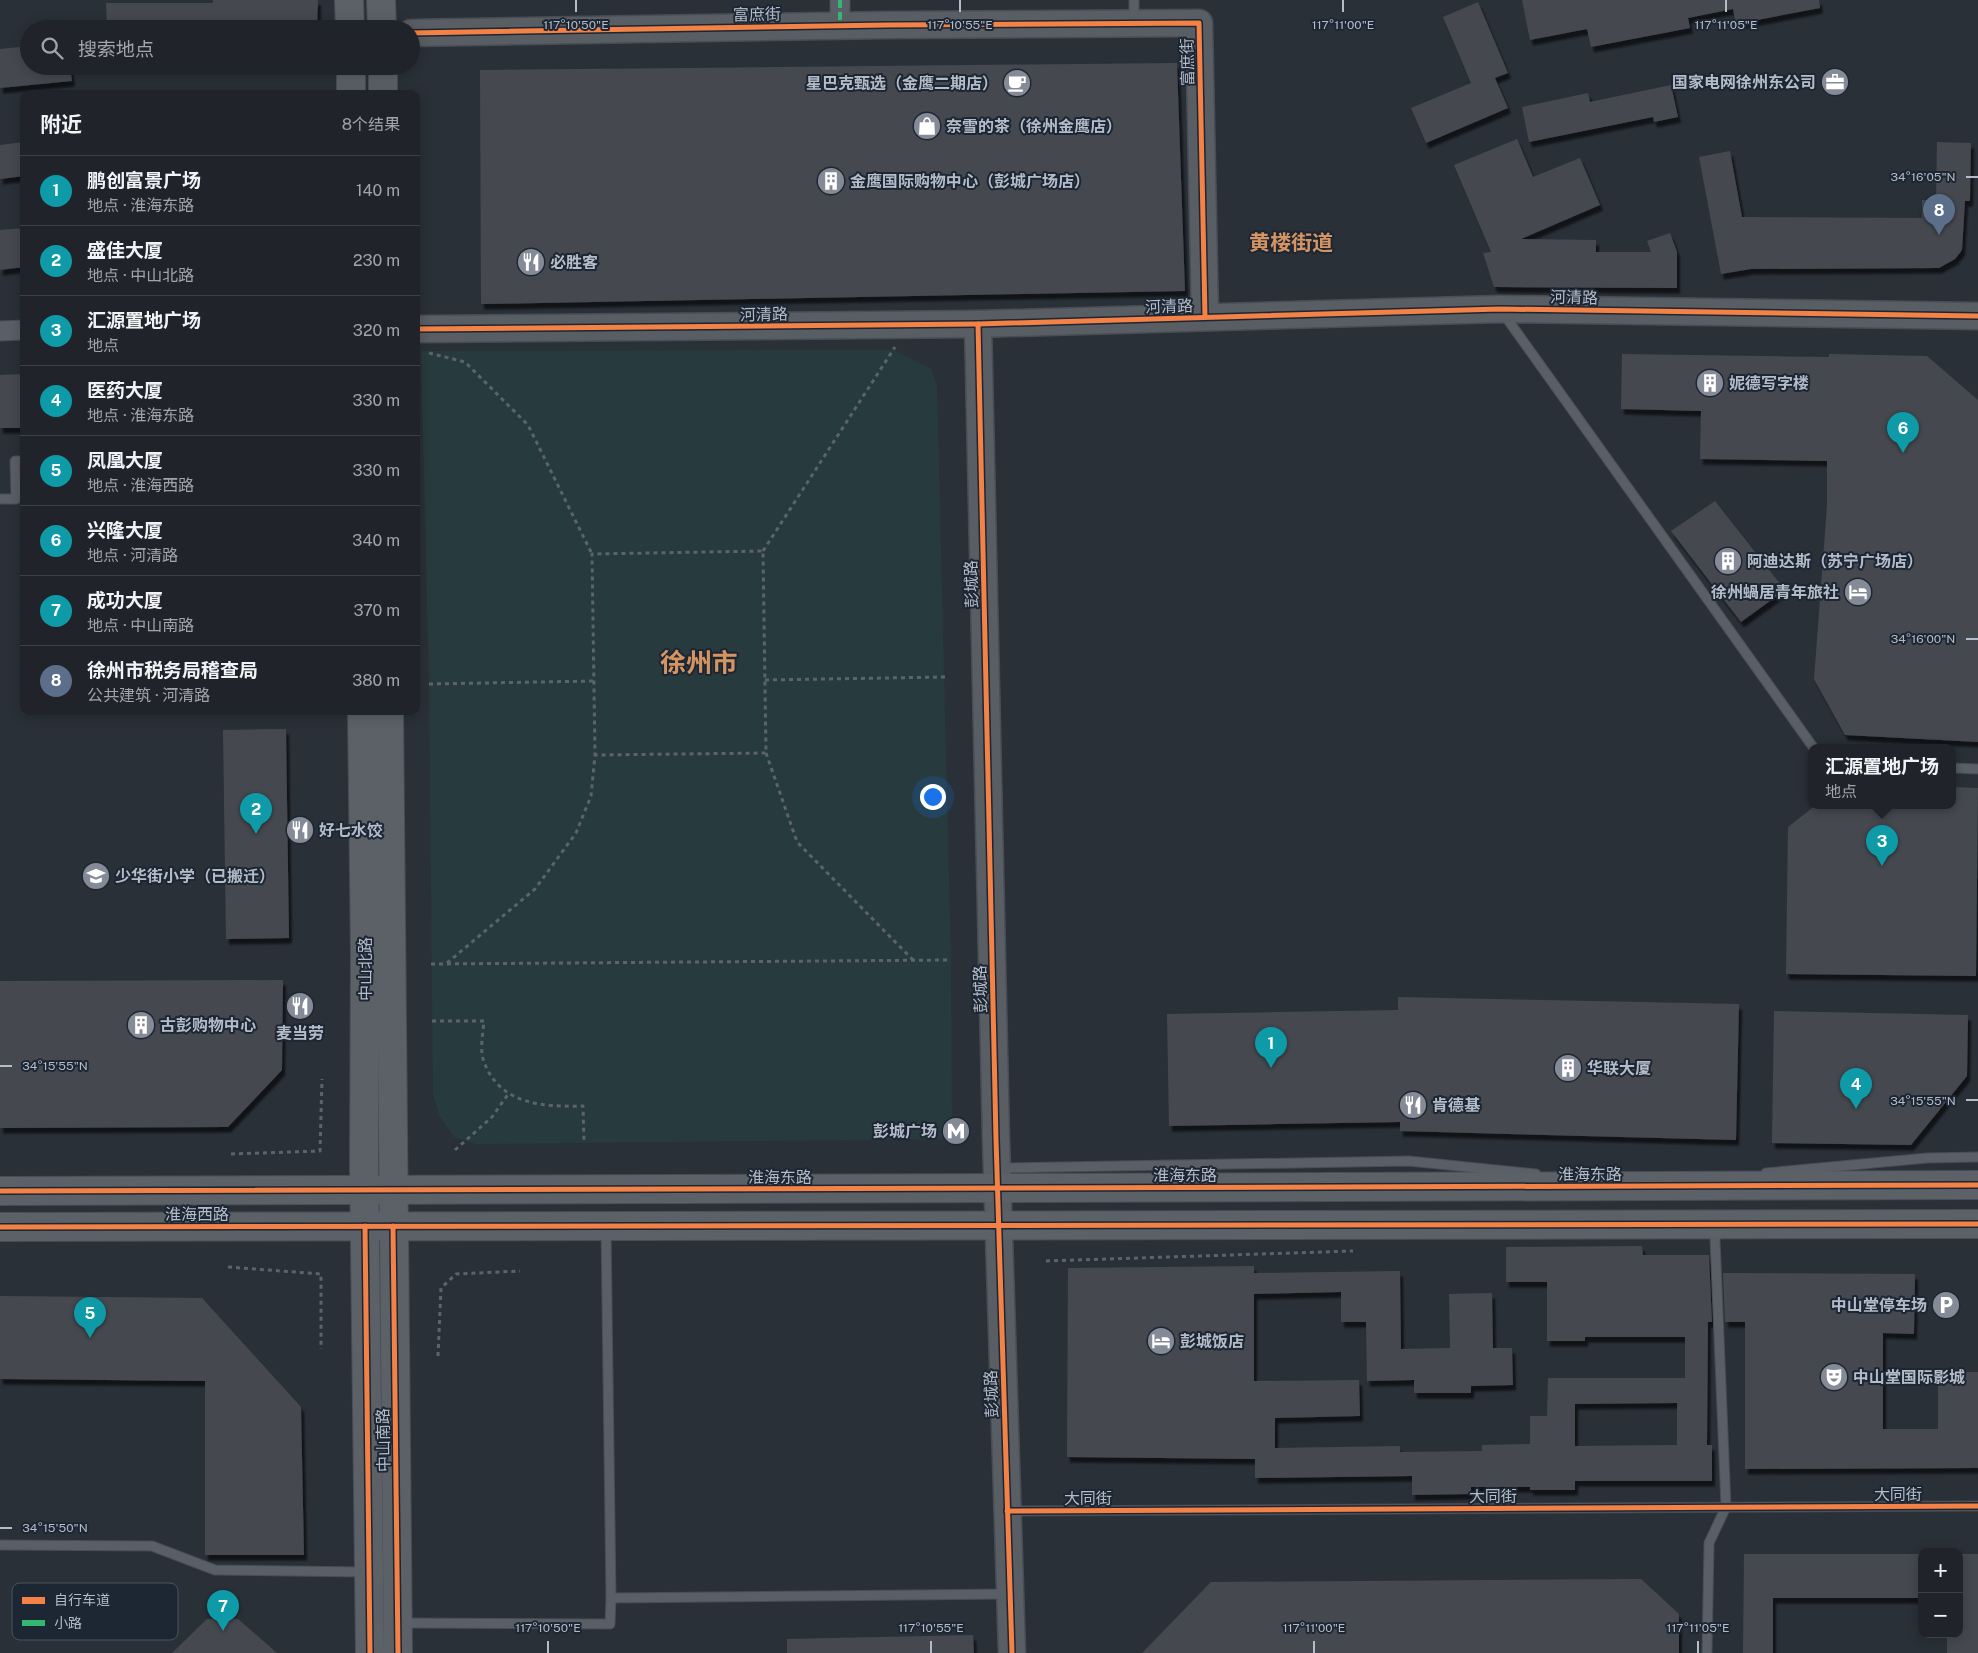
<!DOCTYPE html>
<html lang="zh">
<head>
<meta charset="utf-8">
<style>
	body { margin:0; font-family:"Public Sans","Noto Sans SC",sans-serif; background:#2d3036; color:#f1f3f6 }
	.controls { position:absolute; right:15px; bottom:15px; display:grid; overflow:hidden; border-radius:10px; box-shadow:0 2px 12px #0003 }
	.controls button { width:45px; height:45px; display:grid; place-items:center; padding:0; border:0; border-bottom:1px solid #3d4147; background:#20242a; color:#f1f3f6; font:25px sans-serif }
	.you { position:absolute; left:932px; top:796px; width:18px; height:18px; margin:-12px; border:4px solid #fff; border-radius:50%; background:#1a73e8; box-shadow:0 0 0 8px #1a73e833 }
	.badge { display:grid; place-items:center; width:32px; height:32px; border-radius:50%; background:#bca0f2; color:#fff; font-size:16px; font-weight:700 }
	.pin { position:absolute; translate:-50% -41px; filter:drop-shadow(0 1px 2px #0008) }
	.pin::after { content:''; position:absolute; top:26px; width:18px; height:15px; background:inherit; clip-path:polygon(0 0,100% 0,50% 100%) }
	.popup { position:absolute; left:1808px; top:744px; width:148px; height:65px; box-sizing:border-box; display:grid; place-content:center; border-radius:10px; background:#20242a; filter:drop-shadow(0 1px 4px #0005); font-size:16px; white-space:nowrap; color:#a2a4a8 }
	.popup b { font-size:19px; color:#f1f3f6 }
	.popup::after { content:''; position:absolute; left:50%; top:100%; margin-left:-10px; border:10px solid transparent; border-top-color:#20242a }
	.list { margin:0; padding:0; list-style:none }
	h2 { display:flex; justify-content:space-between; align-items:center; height:65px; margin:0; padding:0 20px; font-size:21px }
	h2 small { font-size:16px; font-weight:400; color:#a2a4a8 }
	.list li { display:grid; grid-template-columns:32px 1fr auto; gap:15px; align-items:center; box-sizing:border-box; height:70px; padding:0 20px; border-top:1px solid #3d4147 }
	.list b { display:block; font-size:19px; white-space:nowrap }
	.list p { margin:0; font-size:16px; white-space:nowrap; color:#a2a4a8 }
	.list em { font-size:16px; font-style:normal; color:#a2a4a8 }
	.icon { flex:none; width:28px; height:28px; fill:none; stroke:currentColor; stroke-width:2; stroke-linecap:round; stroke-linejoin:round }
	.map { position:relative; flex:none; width:1978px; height:1653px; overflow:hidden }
	.search { position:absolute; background:#20242a; box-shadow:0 2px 12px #0003; left:20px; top:20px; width:400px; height:55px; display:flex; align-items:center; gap:12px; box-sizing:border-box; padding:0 18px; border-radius:28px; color:#a2a4a8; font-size:19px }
	.panel { position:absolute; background:#20242a; box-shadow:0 2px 12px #0003; left:20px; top:90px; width:400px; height:625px; border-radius:10px }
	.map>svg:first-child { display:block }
</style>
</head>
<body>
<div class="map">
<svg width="1978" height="1653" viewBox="0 0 1978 1653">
	<defs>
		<filter id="shadow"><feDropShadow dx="3" dy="5.5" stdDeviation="1" flood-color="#0009"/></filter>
	</defs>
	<rect width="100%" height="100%" fill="#2a3038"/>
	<!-- green -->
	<polygon fill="#273a3e" points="893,350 931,369 937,386 951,960 952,1120 941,1139 476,1144 454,1137 439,1115 433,1094 429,684 421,351"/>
	<!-- building -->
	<g fill="#444950" fill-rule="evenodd" filter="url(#shadow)">
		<polygon points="213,0 318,0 317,29 107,29 106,3 213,3"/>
		<polygon points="1522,0 1819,0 1820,8 1736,24 1733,9 1688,18 1690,28 1591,47 1587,29 1530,40"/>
		<polygon points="1478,2 1508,73 1495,78 1508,108 1426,143 1411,108 1471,83 1443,17"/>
		<polygon points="29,46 29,66 70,66 72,81 0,88 0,49"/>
		<polygon points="1177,63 1185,291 481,304 480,70"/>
		<polygon points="1671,85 1678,117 1654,122 1653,117 1529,142 1522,107 1588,93 1590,102"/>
		<polygon points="1517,139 1533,177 1580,158 1600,205 1521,239 1596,240 1596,252 1651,252 1647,241 1670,233 1677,252 1677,288 1494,287 1483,253 1491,252 1454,165"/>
		<polygon points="24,142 24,176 0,179 0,145"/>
		<polygon points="1937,142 1971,143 1970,201 1965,201 1962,250 1955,259 1939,268 1751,269 1721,274 1699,157 1730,151 1742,217 1922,218 1922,200 1936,200"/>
		<polygon points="24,228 24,267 0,270 0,230"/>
		<polygon points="1622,354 1829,357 1829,354 1927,356 1978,400 1978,742 1845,735 1814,679 1827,506 1827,461 1700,459 1701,411 1621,409"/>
		<polygon points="24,374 24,428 0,428 0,375"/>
		<polygon points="1715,501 1785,590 1741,622 1671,531"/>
		<polygon points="286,729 289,938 226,939 223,730"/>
		<polygon points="1952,787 1978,788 1976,976 1786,974 1788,827 1816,805 1952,805"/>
		<polygon points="283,980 282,1070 228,1127 0,1128 0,981"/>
		<polygon points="1398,997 1739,1004 1736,1140 1400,1131 1400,1122 1169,1126 1167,1014 1398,1010"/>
		<polygon points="1774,1011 1968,1015 1967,1076 1911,1145 1772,1143"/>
		<path d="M1642,1246L1643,1255H1709L1712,1322H1708L1707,1445H1712V1481H1575V1490H1530V1487H1471V1494L1412,1495V1476L1255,1478V1459L1067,1457L1068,1268L1254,1266V1273L1400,1271L1401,1349L1450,1348L1449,1294L1492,1293L1493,1348H1512L1513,1385L1471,1386V1393H1414V1380L1367,1381L1366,1322H1341V1292L1254,1294V1381L1359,1380L1360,1416L1275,1418V1448L1400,1446V1452L1482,1451V1445L1530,1444V1416H1547L1548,1378H1685V1337H1585V1341H1547V1282H1506V1247ZM1677,1403V1445L1575,1446V1404Z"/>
		<polygon points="1723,1273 1915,1274 1914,1334 1883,1333 1883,1429 1938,1429 1938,1372 1978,1372 1978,1468 1745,1469 1745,1322 1725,1322"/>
		<polygon points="0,1296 202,1298 301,1407 304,1555 205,1555 205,1381 0,1379"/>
		<polygon points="1744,1554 1922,1554 1922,1598 1773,1598 1773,1653 1743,1653"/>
		<polygon points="1959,1554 1978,1554 1978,1653 1947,1653 1947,1634 1959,1634"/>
		<polygon points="1641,1579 1679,1614 1679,1653 1142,1653 1211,1582"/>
		<polygon points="207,1619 238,1619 277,1653 172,1653"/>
		<polygon points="973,1635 974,1653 787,1653 787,1639"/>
	</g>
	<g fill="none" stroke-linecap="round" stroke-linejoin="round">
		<defs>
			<g id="lane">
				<polyline points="1134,0 1134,19"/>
				<polyline points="1503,313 1813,747"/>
				<polyline points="0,499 16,499 15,461 24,461"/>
				<polyline points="1952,768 1978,769"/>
				<polyline points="1000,1168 1409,1161 1536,1174"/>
				<polyline points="1766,1173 1927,1158 1978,1157"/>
				<polyline points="606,1228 611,1598"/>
				<polyline points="1011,1511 1978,1506"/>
				<polyline points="0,1545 152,1546 215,1570 365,1572"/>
				<polyline points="400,1623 610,1624 611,1598 1007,1594"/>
				<polyline points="1707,1653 1709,1543 1726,1507 1715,1239 1719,1229"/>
			</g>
			<g id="street">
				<polyline points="840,0 840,25"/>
				<polyline points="0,331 24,330"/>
			</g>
			<g id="secondary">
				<polyline points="411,33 887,25 1199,23 1205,317"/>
				<polyline points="978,324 996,1139 1012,1653"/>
				<polyline points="421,329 978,324 1500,309 1978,316"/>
			</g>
			<g id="primary">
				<polyline points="349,0 350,29"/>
				<polyline points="381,0 382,29"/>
				<polyline points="351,66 351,94"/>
				<polyline points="383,66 383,94"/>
				<polyline points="362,711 365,955 364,1164 370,1653"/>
				<polyline points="389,711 398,1653"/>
				<polyline points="0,1191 1978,1185"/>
				<polyline points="0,1227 1978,1224"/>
			</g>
		</defs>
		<!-- lane casing -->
		<use href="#lane" stroke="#484c53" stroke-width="11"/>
		<!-- street casing -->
		<use href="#street" stroke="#484c53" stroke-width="21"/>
		<!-- secondary casing -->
		<use href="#secondary" stroke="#484c53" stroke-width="29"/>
		<!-- primary casing -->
		<use href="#primary" stroke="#484c55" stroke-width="30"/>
		<!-- path -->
		<g stroke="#5d636a" stroke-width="3" stroke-dasharray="4 4" stroke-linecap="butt">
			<polyline points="429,353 465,362 528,425 592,554"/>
			<polyline points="763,551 895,347"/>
			<polyline points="765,680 945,677"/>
			<polyline points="429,684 594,681"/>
			<polyline points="766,753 797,842 913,960"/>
			<polyline points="447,963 535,889 576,833 591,796 595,755 592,554 763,551 766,753 595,755"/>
			<polyline points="431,964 951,960"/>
			<path d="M432,1021H484C483,1032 480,1049 483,1059C498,1105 543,1107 583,1106L584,1143"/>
			<polyline points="455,1150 492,1117 509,1093"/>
			<polyline points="231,1154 320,1151 322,1079"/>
			<polyline points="1046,1261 1353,1251"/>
			<polyline points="228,1267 321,1274 321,1349"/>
			<polyline points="438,1356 441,1288 456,1274 520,1271"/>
		</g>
		<!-- lane -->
		<use href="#lane" stroke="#5a5e66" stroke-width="9"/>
		<!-- street -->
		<use href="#street" stroke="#5a5e66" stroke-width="19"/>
		<!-- secondary -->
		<use href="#secondary" stroke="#595d64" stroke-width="26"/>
		<!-- primary -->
		<use href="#primary" stroke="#5c6168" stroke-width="28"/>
		<!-- quiet -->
		<polyline stroke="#33b770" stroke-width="4" stroke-dasharray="8 4" stroke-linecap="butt" points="840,0 840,25"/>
		<defs>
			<g id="cycleway">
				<polyline points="411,33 887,25 1199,23 1205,317"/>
				<polyline points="978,324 996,1139 1012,1653"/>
				<polyline points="416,329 978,324 1500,309 1978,316"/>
				<polyline points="0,1191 1978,1185"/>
				<polyline points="365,1226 370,1653"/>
				<polyline points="393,1226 398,1653"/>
				<polyline points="0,1227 1978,1224"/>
				<polyline points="1007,1511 1978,1506"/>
			</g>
		</defs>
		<!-- cycleway casing -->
		<use href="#cycleway" stroke="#1d2633" stroke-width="8"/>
		<!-- cycleway -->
		<use href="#cycleway" stroke="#f48246" stroke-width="5"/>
	</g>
	<!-- ticks -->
	<path fill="none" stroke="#b4bcc9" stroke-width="2" d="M576,12V0M960,12V0M1343,12V0M1726,12V0M1966,177H1978M1966,639H1978M0,1066H12M1966,1100H1978M0,1528H12M548,1653V1641M931,1653V1641M1314,1653V1641M1698,1653V1641"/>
	<!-- icons -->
	<defs>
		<symbol id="office-disc" viewBox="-11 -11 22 22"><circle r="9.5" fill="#848b96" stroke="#1d2633"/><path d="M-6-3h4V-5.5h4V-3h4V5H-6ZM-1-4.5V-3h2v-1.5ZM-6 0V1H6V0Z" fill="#fff"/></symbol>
		<symbol id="cafe-disc" viewBox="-11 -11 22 22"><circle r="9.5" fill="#848b96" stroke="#1d2633"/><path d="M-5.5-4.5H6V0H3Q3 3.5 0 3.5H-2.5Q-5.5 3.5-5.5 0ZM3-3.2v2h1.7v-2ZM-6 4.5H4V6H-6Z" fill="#fff"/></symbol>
		<symbol id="shop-disc" viewBox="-11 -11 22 22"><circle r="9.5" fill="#848b96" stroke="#1d2633"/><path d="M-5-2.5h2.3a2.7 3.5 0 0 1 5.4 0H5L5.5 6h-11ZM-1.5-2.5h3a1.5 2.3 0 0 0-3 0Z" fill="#fff"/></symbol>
		<symbol id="building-disc" viewBox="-11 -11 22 22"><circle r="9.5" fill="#848b96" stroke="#1d2633"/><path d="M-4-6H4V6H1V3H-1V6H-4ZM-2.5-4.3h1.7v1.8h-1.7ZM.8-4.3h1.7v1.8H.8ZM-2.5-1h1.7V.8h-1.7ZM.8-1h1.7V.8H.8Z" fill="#fff"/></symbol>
		<symbol id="restaurant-disc" viewBox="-11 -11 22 22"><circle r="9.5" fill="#848b96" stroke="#1d2633"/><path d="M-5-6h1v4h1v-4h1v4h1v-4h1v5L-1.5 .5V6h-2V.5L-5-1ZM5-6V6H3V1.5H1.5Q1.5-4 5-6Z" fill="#fff"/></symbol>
		<symbol id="hotel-disc" viewBox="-11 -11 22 22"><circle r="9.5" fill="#848b96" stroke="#1d2633"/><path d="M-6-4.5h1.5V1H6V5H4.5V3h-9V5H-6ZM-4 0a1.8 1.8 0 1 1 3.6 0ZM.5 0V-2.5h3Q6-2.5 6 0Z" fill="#fff"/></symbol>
		<symbol id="school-disc" viewBox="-11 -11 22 22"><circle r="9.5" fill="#848b96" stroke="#1d2633"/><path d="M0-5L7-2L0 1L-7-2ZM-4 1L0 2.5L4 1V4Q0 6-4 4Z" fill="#fff"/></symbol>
		<symbol id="metro-disc" viewBox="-11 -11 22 22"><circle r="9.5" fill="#848b96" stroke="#1d2633"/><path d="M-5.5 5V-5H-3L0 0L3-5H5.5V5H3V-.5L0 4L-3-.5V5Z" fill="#fff"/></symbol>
		<symbol id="parking-disc" viewBox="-11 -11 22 22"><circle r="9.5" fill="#848b96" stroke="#1d2633"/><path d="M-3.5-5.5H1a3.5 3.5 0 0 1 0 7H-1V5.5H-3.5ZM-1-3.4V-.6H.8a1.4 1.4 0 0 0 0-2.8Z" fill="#fff"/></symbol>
		<symbol id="theatre-disc" viewBox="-11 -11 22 22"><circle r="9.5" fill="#848b96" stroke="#1d2633"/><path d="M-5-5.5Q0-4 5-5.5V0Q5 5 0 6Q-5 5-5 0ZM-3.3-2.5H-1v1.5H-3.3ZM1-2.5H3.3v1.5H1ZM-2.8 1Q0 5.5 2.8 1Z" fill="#fff"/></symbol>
	</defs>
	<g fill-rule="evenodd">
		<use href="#office-disc" x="1819" y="66" width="32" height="32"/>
		<use href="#cafe-disc" x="1001" y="67" width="32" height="32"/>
		<use href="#shop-disc" x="911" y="110" width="32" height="32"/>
		<use href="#building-disc" x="815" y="165" width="32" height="32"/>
		<use href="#restaurant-disc" x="515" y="246" width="32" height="32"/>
		<use href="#building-disc" x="1694" y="367" width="32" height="32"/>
		<use href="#building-disc" x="1712" y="545" width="32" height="32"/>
		<use href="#hotel-disc" x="1842" y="576" width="32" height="32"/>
		<use href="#restaurant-disc" x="284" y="814" width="32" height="32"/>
		<use href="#school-disc" x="80" y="860" width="32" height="32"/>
		<use href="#restaurant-disc" x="284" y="990" width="32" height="32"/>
		<use href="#building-disc" x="125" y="1009" width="32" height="32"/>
		<use href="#building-disc" x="1552" y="1052" width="32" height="32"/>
		<use href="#restaurant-disc" x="1397" y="1089" width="32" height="32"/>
		<use href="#metro-disc" x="940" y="1115" width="32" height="32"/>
		<use href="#parking-disc" x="1930" y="1289" width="32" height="32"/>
		<use href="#hotel-disc" x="1145" y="1325" width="32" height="32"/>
		<use href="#theatre-disc" x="1818" y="1361" width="32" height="32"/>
	</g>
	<g text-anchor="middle" stroke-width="4" stroke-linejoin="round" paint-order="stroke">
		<!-- street labels -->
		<g font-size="16" fill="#b4bcc9" stroke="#1d2633">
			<text transform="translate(757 14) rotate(-1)" y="6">富庶街</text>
			<text transform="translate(1187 62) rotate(-91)" y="6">富庶街</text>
			<text transform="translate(1574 297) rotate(1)" y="6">河清路</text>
			<text transform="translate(1169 306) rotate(-2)" y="6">河清路</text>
			<text transform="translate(764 314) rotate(-1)" y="6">河清路</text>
			<text transform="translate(971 584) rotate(-91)" y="6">彭城路</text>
			<text transform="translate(365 969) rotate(-90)" y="6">中山北路</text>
			<text transform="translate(980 989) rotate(-91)" y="6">彭城路</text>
			<text x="1590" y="1180">淮海东路</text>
			<text x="1185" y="1181">淮海东路</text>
			<text x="780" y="1183">淮海东路</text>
			<text x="197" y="1220">淮海西路</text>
			<text transform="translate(991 1394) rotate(-92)" y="6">彭城路</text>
			<text transform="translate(383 1440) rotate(-91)" y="6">中山南路</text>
			<text x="1898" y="1500">大同街</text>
			<text x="1493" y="1502">大同街</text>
			<text x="1088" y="1504">大同街</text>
		</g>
		<!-- poi labels -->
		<g font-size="16" font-weight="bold" fill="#b4bcc9" stroke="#1d2633" text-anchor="start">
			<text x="1816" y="88" text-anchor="end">国家电网徐州东公司</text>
			<text x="998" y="89" text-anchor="end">星巴克甄选（金鹰二期店）</text>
			<text x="946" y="132">奈雪的茶（徐州金鹰店）</text>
			<text x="850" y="187">金鹰国际购物中心（彭城广场店）</text>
			<text x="550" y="268">必胜客</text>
			<text x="1729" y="389">妮德写字楼</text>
			<text x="1747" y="567">阿迪达斯（苏宁广场店）</text>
			<text x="1839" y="598" text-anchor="end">徐州蝸居青年旅社</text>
			<text x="319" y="836">好七水饺</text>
			<text x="115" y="882">少华街小学（已搬迁）</text>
			<text x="160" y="1031">古彭购物中心</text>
			<text x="300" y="1039" text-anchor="middle">麦当劳</text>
			<text x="1587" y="1074">华联大厦</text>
			<text x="1432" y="1111">肯德基</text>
			<text x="937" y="1137" text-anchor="end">彭城广场</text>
			<text x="1927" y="1311" text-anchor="end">中山堂停车场</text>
			<text x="1180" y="1347">彭城饭店</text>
			<text x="1853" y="1383">中山堂国际影城</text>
		</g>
		<!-- district labels -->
		<g font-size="21" font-weight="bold" fill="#d59563" stroke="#1d2633">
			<text x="1291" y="250">黄楼街道</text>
		</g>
		<!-- town labels -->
		<g font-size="26" font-weight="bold" fill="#d59563" stroke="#1d2633">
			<text x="699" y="672">徐州市</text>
		</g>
	</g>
	<!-- legend -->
	<rect x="12" y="1583" width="166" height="57" rx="8" fill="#1d2633" stroke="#4a5360" stroke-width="1"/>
	<rect x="22" y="1597" width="23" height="7" fill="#f48246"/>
	<rect x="22" y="1620" width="23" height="6" fill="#33b770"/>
	<g font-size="14" fill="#b4bcc9">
		<text x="54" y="1605">自行车道</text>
		<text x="54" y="1628">小路</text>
	</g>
	<g font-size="12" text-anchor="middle" fill="#b4bcc9" stroke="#1d2633" stroke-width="4" stroke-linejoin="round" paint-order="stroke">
		<text x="576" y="29">117°10'50"E</text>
		<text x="960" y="29">117°10'55"E</text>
		<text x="1343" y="29">117°11'00"E</text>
		<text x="1726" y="29">117°11'05"E</text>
		<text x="1923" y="181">34°16'05"N</text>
		<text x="1923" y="643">34°16'00"N</text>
		<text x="55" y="1070">34°15'55"N</text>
		<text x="1923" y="1105">34°15'55"N</text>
		<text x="55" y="1532">34°15'50"N</text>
		<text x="548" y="1632">117°10'50"E</text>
		<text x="931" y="1632">117°10'55"E</text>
		<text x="1314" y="1632">117°11'00"E</text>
		<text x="1698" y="1632">117°11'05"E</text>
	</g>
</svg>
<div class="controls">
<button>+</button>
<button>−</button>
</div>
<div class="you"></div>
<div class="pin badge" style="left:1271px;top:1068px;background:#0f9aa8">1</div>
<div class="pin badge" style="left:256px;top:834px;background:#0f9aa8">2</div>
<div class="pin badge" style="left:1882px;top:866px;background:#0f9aa8">3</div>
<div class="popup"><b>汇源置地广场</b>地点</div>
<div class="pin badge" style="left:1856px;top:1109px;background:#0f9aa8">4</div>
<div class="pin badge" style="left:90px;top:1338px;background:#0f9aa8">5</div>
<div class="pin badge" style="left:1903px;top:453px;background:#0f9aa8">6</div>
<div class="pin badge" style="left:223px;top:1631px;background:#0f9aa8">7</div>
<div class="pin badge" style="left:1939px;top:235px;background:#5c6f8a">8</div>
<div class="search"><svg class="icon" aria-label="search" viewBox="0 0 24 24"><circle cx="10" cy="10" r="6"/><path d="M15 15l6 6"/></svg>搜索地点</div>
<section class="panel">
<h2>附近<small>8个结果</small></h2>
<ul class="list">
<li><span class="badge" style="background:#0f9aa8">1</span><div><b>鹏创富景广场</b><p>地点 · 淮海东路</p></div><em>140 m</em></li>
<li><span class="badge" style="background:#0f9aa8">2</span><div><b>盛佳大厦</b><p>地点 · 中山北路</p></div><em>230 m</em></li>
<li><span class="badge" style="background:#0f9aa8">3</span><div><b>汇源置地广场</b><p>地点</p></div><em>320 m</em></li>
<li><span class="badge" style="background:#0f9aa8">4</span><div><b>医药大厦</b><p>地点 · 淮海东路</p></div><em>330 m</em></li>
<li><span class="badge" style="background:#0f9aa8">5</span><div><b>凤凰大厦</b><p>地点 · 淮海西路</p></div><em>330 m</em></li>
<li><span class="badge" style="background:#0f9aa8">6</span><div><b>兴隆大厦</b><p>地点 · 河清路</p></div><em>340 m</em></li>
<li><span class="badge" style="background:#0f9aa8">7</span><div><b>成功大厦</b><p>地点 · 中山南路</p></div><em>370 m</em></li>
<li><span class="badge" style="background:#5c6f8a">8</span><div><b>徐州市税务局稽查局</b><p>公共建筑 · 河清路</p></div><em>380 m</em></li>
</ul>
</section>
</div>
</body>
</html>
